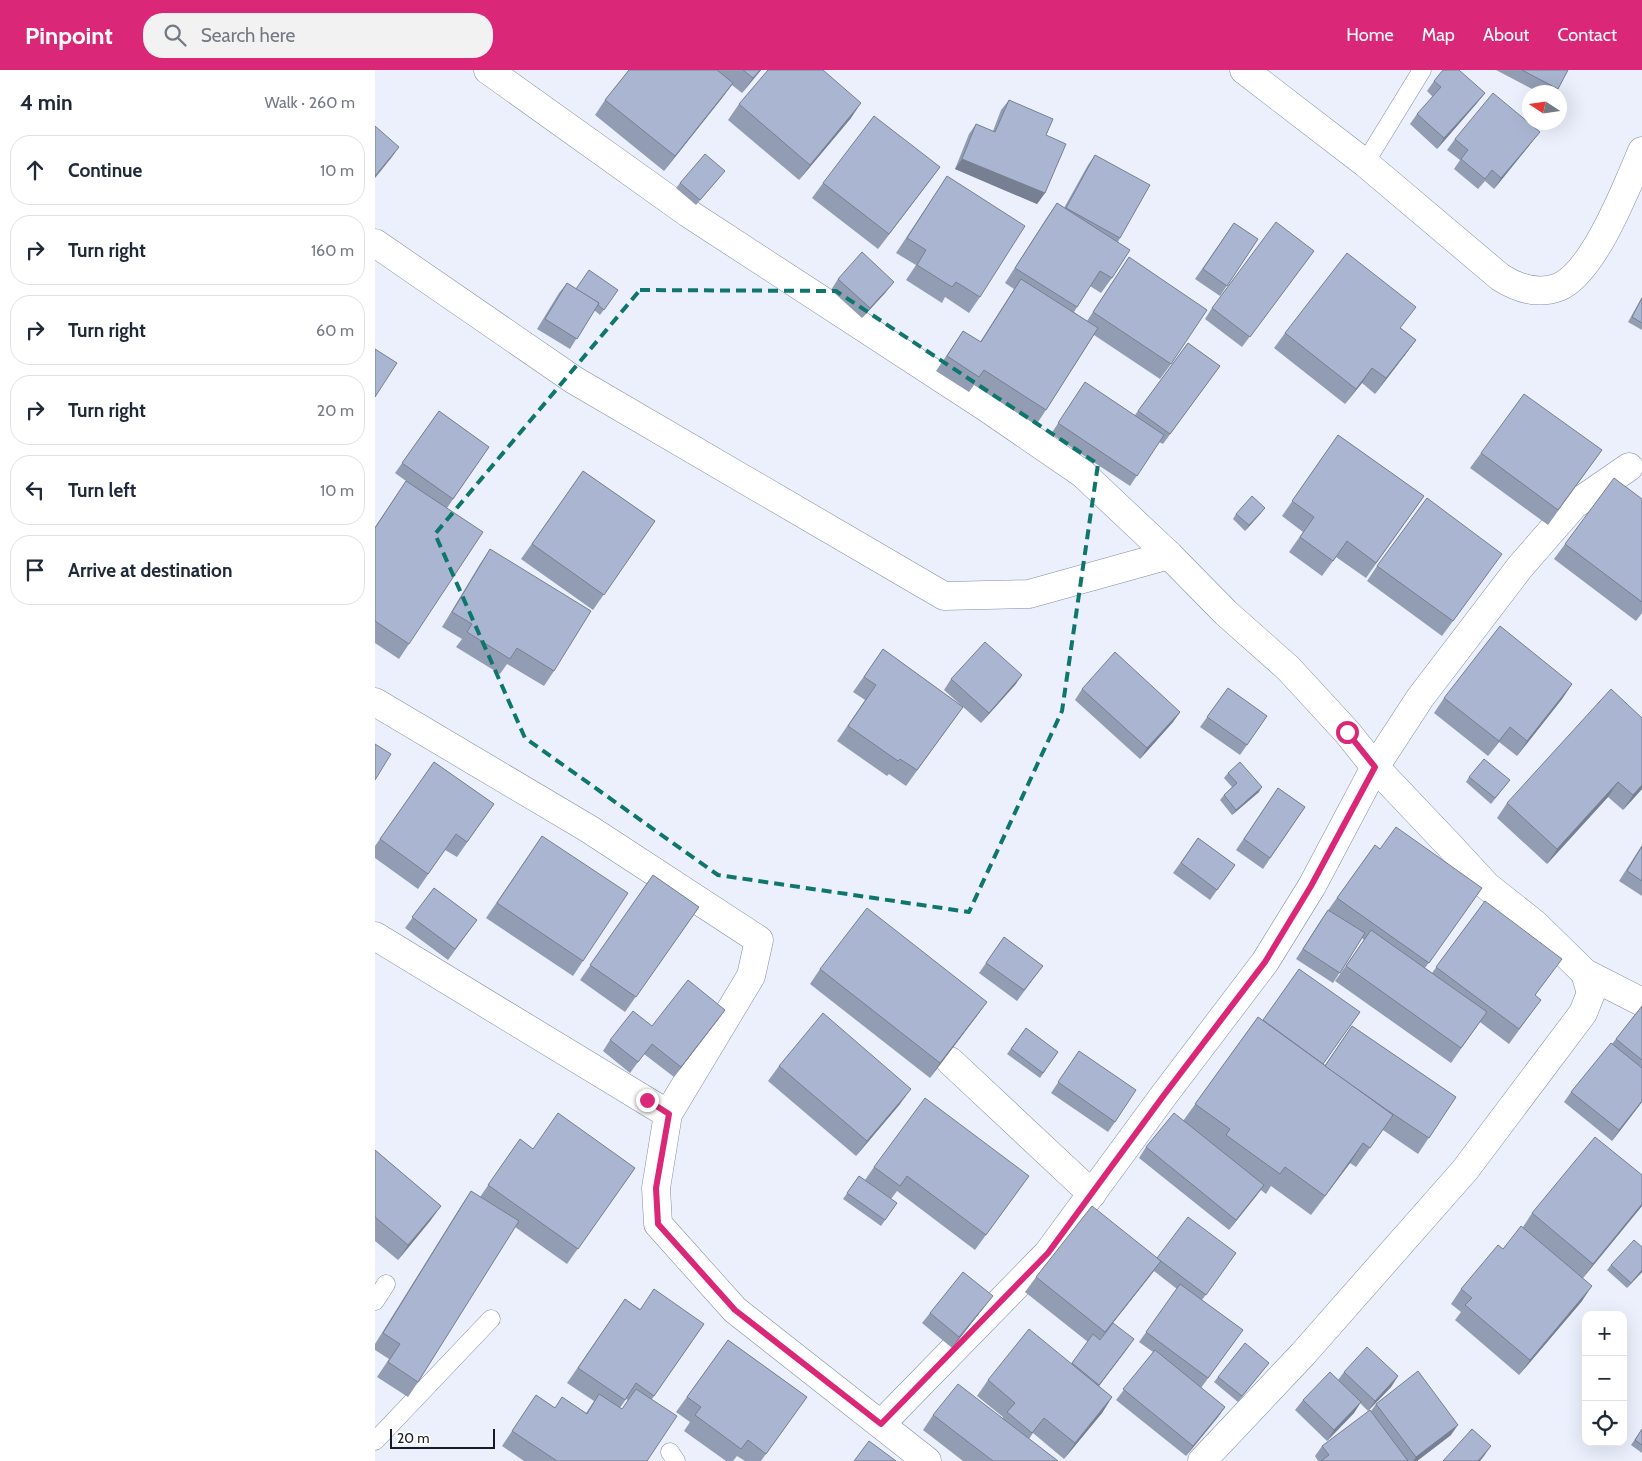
<!DOCTYPE html>
<html lang="en">
<head>
<meta charset="utf-8">
<style>
	body { margin:0; font-family:Cabin,sans-serif; background:#f2f2f3; color:#1f2937 }
	.controls { position:absolute; right:15px; bottom:15px; display:grid; overflow:hidden; border-radius:10px; box-shadow:0 5px 20px #0002 }
	.controls button { width:45px; height:45px; display:grid; place-items:center; padding:0; border:0; border-bottom:1px solid #e0e1e3; background:#fff; color:#1f2937; font:25px sans-serif }
	.compass { position:absolute; left:1147px; top:15px; width:45px; height:45px; border-radius:50%; background:#fff; box-shadow:0 5px 20px #0002; rotate:282deg }
	.scale { position:absolute; left:15px; bottom:12px; width:105px; box-sizing:border-box; padding-left:5px; border:2px solid #161a24; border-top:0; font-size:14px; line-height:18px; white-space:nowrap; color:#161a24; -webkit-text-stroke:4px #fdfdfd; paint-order:stroke }
	.stop { position:absolute; width:15px; height:15px; margin:-11px; border:4px solid #db2777; border-radius:50%; background:#fff }
	.stop.end { background:#db2777; border-color:#fff; box-shadow:0 1px 5px #0008 }
	.list { margin:0; padding:0; list-style:none }
	h2 { display:flex; justify-content:space-between; align-items:center; height:65px; margin:0; padding:0 20px; font-size:21px }
	h2 small { font-size:16px; font-weight:400; color:#747a83 }
	.list li { display:grid; grid-template-columns:32px 1fr auto; gap:15px; align-items:center; box-sizing:border-box; height:70px; margin:0 10px 10px; padding:0 10px; border:1px solid #e0e1e3; border-radius:20px }
	.list b { display:block; font-size:19px; white-space:nowrap }
	.list em { font-size:16px; font-style:normal; color:#747a83 }
	.icon { flex:none; width:28px; height:28px; fill:none; stroke:currentColor; stroke-width:2; stroke-linecap:round; stroke-linejoin:round }
	.map { position:relative; flex:none; width:1267px; height:1391px; overflow:hidden }
	header { display:flex; align-items:center; gap:30px; box-sizing:border-box; height:70px; padding:0 25px; background:#db2777; color:#fff }
	header strong { font-size:24px }
	nav { display:flex; gap:28px; margin-inline-start:auto; font-size:18px }
	.search { width:350px; height:45px; background:#f2f2f3; display:flex; align-items:center; gap:12px; box-sizing:border-box; padding:0 18px; border-radius:20px; color:#747a83; font-size:19px }
	main { display:flex }
	aside { flex:1; background:#fff }
	.map>svg:first-child { display:block }
</style>
</head>
<body>
<header>
<strong>Pinpoint</strong>
<div class="search"><svg class="icon" aria-label="search" viewBox="0 0 24 24"><circle cx="10" cy="10" r="6"/><path d="M15 15l6 6"/></svg>Search here</div>
<nav><a>Home</a><a>Map</a><a>About</a><a>Contact</a></nav>
</header>
<main>
<aside>
<h2>4 min<small>Walk · 260 m</small></h2>
<ul class="list">
<li><svg class="icon" aria-label="ahead" viewBox="0 0 24 24"><path d="M12 20V5M6 11l6-6 6 6"/></svg><div><b>Continue</b></div><em>10 m</em></li>
<li><svg class="icon" aria-label="right" viewBox="0 0 24 24"><path d="M7 20v-9h11M14 6l5 5-5 5"/></svg><div><b>Turn right</b></div><em>160 m</em></li>
<li><svg class="icon" aria-label="right" viewBox="0 0 24 24"><path d="M7 20v-9h11M14 6l5 5-5 5"/></svg><div><b>Turn right</b></div><em>60 m</em></li>
<li><svg class="icon" aria-label="right" viewBox="0 0 24 24"><path d="M7 20v-9h11M14 6l5 5-5 5"/></svg><div><b>Turn right</b></div><em>20 m</em></li>
<li><svg class="icon" aria-label="left" viewBox="0 0 24 24"><path d="M17 20v-9H6M10 6l-5 5 5 5"/></svg><div><b>Turn left</b></div><em>10 m</em></li>
<li><svg class="icon" aria-label="arrive" viewBox="0 0 24 24"><path d="M6 21V4h12l-3 4 3 4H6"/></svg><div><b>Arrive at destination</b></div></li>
</ul>
</aside>
<div class="map">
<svg width="1267" height="1391" viewBox="0 0 1267 1391">
	<rect width="100%" height="100%" fill="#ebf0fc"/>
	<g fill="none" stroke-linecap="round" stroke-linejoin="round">
		<defs>
			<g id="service">
				<polyline points="990,93 1047,0"/>
				<polyline points="0,1231 11,1214"/>
				<polyline points="0,1371 116,1249"/>
				<polyline points="295,1382 301,1391"/>
			</g>
			<g id="minor">
				<polyline points="113,0 313,143 609,336 708,404 794,485 851,543 913,598 972,662 1000,697 1074,775 1112,816 1160,854 1210,903 1216,923 1208,943 1090,1100 928,1284 827,1391"/>
				<path d="M869,0L990,93L1125,207C1142,218 1163,225 1184,217C1219,202 1252,116 1267,81"/>
				<polyline points="0,173 199,310 569,526 654,524 794,485"/>
				<polyline points="0,632 214,759 384,870 376,906 293,1044"/>
				<polyline points="0,866 293,1044 281,1118 283,1154 360,1240 552,1391"/>
				<polyline points="1210,903 1267,932"/>
				<polyline points="575,991 717,1124"/>
				<polyline points="506,1354 673,1183 789,1025 890,892 937,816 1000,697 1045,628 1145,497 1199,435 1254,397"/>
			</g>
		</defs>
		<!-- service casing -->
		<use href="#service" stroke="#818ca6" stroke-width="19"/>
		<!-- minor casing -->
		<use href="#minor" stroke="#818ca6" stroke-width="29"/>
		<!-- service -->
		<use href="#service" stroke="#fff" stroke-width="18"/>
		<!-- minor -->
		<use href="#minor" stroke="#fff" stroke-width="28"/>
	</g>
	<!-- wall -->
	<g fill="#929db4" fill-rule="evenodd">
		<polygon points="254,0 386,0 367,23 357,15 347,28 289,101 220,45 230,30"/>
		<polygon points="1121,0 1193,0 1181,22 1163,22"/>
		<polygon points="1059,11 1110,23 1102,33 1062,79 1035,54 1042,44 1058,27 1052,21"/>
		<polygon points="634,30 671,65 670,123 662,134 580,99 594,64 601,54 618,61 626,40"/>
		<polygon points="364,34 476,48 424,110 353,50"/>
		<polygon points="1080,69 1157,72 1119,119 1110,111 1103,119 1079,99 1085,90 1072,80"/>
		<polygon points="720,85 745,168 743,172 737,208 726,223 715,216 699,242 712,251 754,187 796,294 785,309 719,265 671,340 661,355 599,315 594,322 561,301 588,261 605,272 639,219 630,213 671,149 682,133 689,138 713,95"/>
		<polygon points="565,97 503,179 437,128 448,113"/>
		<polygon points="346,106 321,135 301,118 305,113"/>
		<polygon points="572,106 605,227 594,243 570,227 567,233 531,210 541,195 521,183"/>
		<polygon points="859,153 883,169 845,226 820,209"/>
		<polygon points="939,181 867,277 830,249 837,238"/>
		<polygon points="463,209 511,222 487,248 456,220"/>
		<polygon points="192,213 201,219 243,220 225,245 219,240 195,279 162,259 184,223"/>
		<polygon points="1267,227 1267,260 1253,252"/>
		<polygon points="1026,258 1041,270 1030,285 1000,324 987,313 970,334 899,278 910,263"/>
		<polygon points="813,273 845,296 788,374 784,372 755,416 676,364 703,323 760,345"/>
		<polygon points="64,341 114,377 72,438 34,574 24,589 0,573 0,457 31,411 20,403"/>
		<polygon points="963,365 1049,426 991,508 961,487 947,506 914,482 928,462 907,446"/>
		<polygon points="1227,380 1173,455 1095,398 1106,383"/>
		<polygon points="208,401 280,451 218,540 146,489"/>
		<polygon points="1267,429 1267,543 1261,551 1179,489 1190,474"/>
		<polygon points="886,443 870,461 858,449 861,444"/>
		<polygon points="115,479 179,601 169,616 132,594 125,604 81,577 87,569 67,557 105,494"/>
		<polygon points="1002,496 1116,499 1067,566 992,511"/>
		<polygon points="508,579 588,637 531,716 514,704 512,706 462,671 490,630 478,622"/>
		<polygon points="647,605 640,615 606,653 569,620 576,609"/>
		<polygon points="1197,614 1187,629 1142,686 1124,672 1113,686 1059,643 1069,628"/>
		<polygon points="853,618 892,646 865,685 825,657"/>
		<polygon points="707,619 805,642 798,652 765,689 700,630"/>
		<polygon points="1267,648 1267,719 1248,740 1233,727 1172,794 1122,748 1132,733"/>
		<polygon points="59,692 119,734 82,787 70,780 43,819 0,788 0,776"/>
		<polygon points="853,703 884,722 857,745 845,730 849,725 857,717 849,708"/>
		<polygon points="1094,707 1135,710 1116,734 1091,712"/>
		<polygon points="903,718 930,737 888,799 861,780"/>
		<polygon points="167,766 208,891 198,906 111,848"/>
		<polygon points="823,768 860,795 835,830 798,803"/>
		<polygon points="1000,775 1005,779 1107,818 1050,898 1057,903 1110,831 1176,904 1160,925 1155,945 1134,974 1105,952 1076,993 960,911 989,870 987,868 958,913 921,889 946,850"/>
		<polygon points="1267,775 1267,826 1244,811"/>
		<polygon points="278,805 324,837 250,942 205,910"/>
		<polygon points="59,818 102,850 73,890 30,858"/>
		<polygon points="629,867 668,896 642,931 604,903"/>
		<polygon points="445,899 612,932 601,947 555,1008 435,914"/>
		<polygon points="1267,936 1267,1032 1237,1071 1189,1032 1196,1022 1237,974"/>
		<polygon points="350,940 299,1007 269,984 255,1003 228,981 235,970 277,956"/>
		<polygon points="883,947 950,995 977,956 1081,1027 1043,1084 1008,1060 981,1097 975,1093 936,1145 896,1116 891,1124 886,1120 854,1160 764,1088 771,1077 808,1051"/>
		<polygon points="651,958 683,982 665,1008 632,984"/>
		<polygon points="704,981 740,1052 733,1062 676,1023"/>
		<polygon points="404,996 525,1034 481,1086 393,1011"/>
		<polygon points="145,1069 158,1079 260,1098 192,1194 140,1157 43,1312 33,1327 2,1307 14,1289 0,1280 0,1274 86,1136 96,1121 105,1127"/>
		<polygon points="0,1080 66,1136 55,1151 23,1190 0,1171"/>
		<polygon points="499,1097 654,1106 600,1180 522,1121 516,1129 522,1133 506,1156 468,1129 484,1106 490,1110"/>
		<polygon points="1267,1136 1208,1208 1207,1231 1144,1305 1080,1250 1086,1242 1076,1234 1086,1219 1128,1179 1148,1157 1157,1143"/>
		<polygon points="1267,1177 1267,1202 1252,1218 1232,1200 1236,1195"/>
		<polygon points="861,1183 827,1230 868,1260 826,1318 850,1337 843,1347 811,1386 741,1330 778,1282 764,1272 802,1219 779,1201 725,1269 752,1279 724,1316 737,1327 727,1343 689,1389 658,1363 654,1369 683,1391 588,1391 548,1360 558,1345 628,1348 628,1347 602,1326 613,1310 696,1294 713,1272 650,1222 661,1207 782,1188"/>
		<path d="M250,1229L265,1239L329,1254L277,1329L272,1391H149L127,1376L161,1325L180,1338L187,1327L211,1343L219,1331L192,1313ZM251,1329L253,1330L247,1339L245,1338Z"/>
		<polygon points="610,1236 577,1278 547,1253 555,1243"/>
		<polygon points="353,1270 432,1327 386,1391 370,1391 362,1386 358,1391 351,1391 309,1361 315,1352 301,1342"/>
		<polygon points="894,1293 863,1332 839,1312 843,1307"/>
		<polygon points="969,1302 1023,1306 1016,1317 993,1341 985,1333 979,1343 952,1371 920,1340 928,1330 963,1310"/>
		<polygon points="1001,1334 1076,1365 1042,1391 943,1391 940,1386 947,1376 996,1341"/>
		<polygon points="1267,1359 1267,1383 1256,1375"/>
	</g>
	<!-- shaded-wall -->
	<g fill="#777f92">
		<polygon points="385,0 386,0 367,23 378,8"/>
		<polygon points="358,13 347,28 289,101 300,86"/>
		<polygon points="1110,23 1102,33 1062,79 1069,68"/>
		<polygon points="486,33 476,48 424,110 435,95"/>
		<polygon points="1165,62 1157,72 1119,119 1126,108"/>
		<polygon points="24,77 17,87 0,108 0,106"/>
		<polygon points="587,89 670,123 662,134 580,99"/>
		<polygon points="565,97 554,112 503,179 514,164"/>
		<polygon points="519,212 511,222 487,248 495,238"/>
		<polygon points="1041,270 1030,285 1000,324 1011,308"/>
		<polygon points="997,298 987,313 970,334 981,319"/>
		<polygon points="890,438 886,443 870,461 874,455"/>
		<polygon points="647,605 640,615 606,653 614,643"/>
		<polygon points="1197,614 1187,629 1142,686 1152,671"/>
		<polygon points="805,642 798,652 765,689 772,678"/>
		<polygon points="1135,657 1124,672 1113,686 1124,671"/>
		<polygon points="1243,712 1233,727 1172,794 1182,779"/>
		<polygon points="1267,715 1267,719 1248,740 1258,725"/>
		<polygon points="887,717 884,722 857,745 861,740"/>
		<polygon points="612,932 601,947 555,1008 565,993"/>
		<polygon points="350,940 343,950 299,1007 306,997"/>
		<polygon points="536,1019 525,1034 481,1086 492,1071"/>
		<polygon points="1267,1031 1267,1032 1237,1071 1244,1060"/>
		<polygon points="988,1073 975,1093 936,1145 950,1126"/>
		<polygon points="889,1115 881,1126 854,1160 861,1150"/>
		<polygon points="1267,1134 1267,1136 1207,1209 1218,1194"/>
		<polygon points="66,1136 55,1151 23,1190 33,1175"/>
		<polygon points="786,1191 775,1206 719,1277 730,1262"/>
		<polygon points="1267,1200 1267,1202 1252,1218 1256,1213"/>
		<polygon points="1217,1216 1207,1231 1144,1305 1155,1290"/>
		<polygon points="618,1226 610,1236 577,1278 584,1267"/>
		<polygon points="759,1269 752,1279 717,1325 724,1315"/>
		<polygon points="1023,1306 1016,1317 993,1341 1000,1331"/>
		<polygon points="737,1327 727,1343 689,1389 700,1373"/>
		<polygon points="986,1332 979,1343 952,1371 959,1360"/>
		<polygon points="850,1337 843,1347 811,1386 818,1376"/>
		<polygon points="1083,1355 1076,1365 1042,1391 1038,1391 1041,1387"/>
		<polygon points="1116,1376 1109,1386 1105,1391 1103,1391"/>
	</g>
	<!-- building -->
	<g fill="#aab6d1" stroke="#777f92">
		<polygon points="254,0 342,0 358,13 300,86 230,30"/>
		<polygon points="368,0 385,0 378,8"/>
		<polygon points="393,0 448,0 486,33 435,95 364,34"/>
		<polygon points="1068,0 1084,0 1110,23 1069,68 1042,44 1066,17 1059,11"/>
		<polygon points="1147,0 1193,0 1183,19"/>
		<polygon points="1118,23 1165,62 1126,108 1117,100 1110,109 1086,89 1093,80 1080,69"/>
		<polygon points="634,30 678,49 671,65 691,74 670,123 587,89 601,54 620,62"/>
		<polygon points="499,46 565,97 514,164 448,113"/>
		<polygon points="0,56 24,77 0,106"/>
		<polygon points="330,84 350,101 325,130 305,113"/>
		<polygon points="720,85 775,115 745,168 691,138"/>
		<polygon points="572,106 650,156 605,227 581,212 577,217 542,195 551,180 532,168"/>
		<polygon points="682,133 755,180 737,208 725,201 702,237 640,198"/>
		<polygon points="901,152 939,181 875,267 837,238"/>
		<polygon points="859,153 883,169 852,216 828,199"/>
		<polygon points="487,182 519,212 495,238 463,209"/>
		<polygon points="972,183 1041,237 1025,258 1041,270 1011,308 997,298 981,319 910,263"/>
		<polygon points="754,187 832,240 796,294 718,242"/>
		<polygon points="214,200 243,220 229,240 223,235 224,233 201,219"/>
		<polygon points="646,209 723,258 671,340 609,300 604,307 572,286 588,261 606,272"/>
		<polygon points="192,213 224,233 202,269 170,249"/>
		<polygon points="1267,228 1267,253 1257,247"/>
		<polygon points="813,273 845,296 795,364 763,341"/>
		<polygon points="0,279 22,293 0,327"/>
		<polygon points="710,312 789,365 762,406 683,353"/>
		<polygon points="1149,324 1227,380 1183,440 1106,383"/>
		<polygon points="64,341 114,377 78,429 27,393"/>
		<polygon points="963,365 1049,426 1001,493 972,471 958,491 925,467 939,447 917,431"/>
		<polygon points="208,401 280,451 229,525 157,474"/>
		<polygon points="1239,408 1267,429 1267,532 1190,474"/>
		<polygon points="31,411 108,462 34,574 0,551 0,458"/>
		<polygon points="877,426 890,438 874,455 861,444"/>
		<polygon points="1052,428 1127,484 1078,551 1002,496"/>
		<polygon points="115,479 216,541 179,601 142,578 135,589 92,562 97,554 77,542"/>
		<polygon points="1125,556 1197,614 1152,671 1135,657 1124,671 1069,628"/>
		<polygon points="610,572 647,605 614,643 576,609"/>
		<polygon points="508,579 588,637 542,700 525,689 523,691 473,656 501,615 489,607"/>
		<polygon points="740,582 805,642 772,678 707,619"/>
		<polygon points="853,618 892,646 872,675 832,647"/>
		<polygon points="1236,619 1267,648 1267,715 1258,725 1243,712 1182,779 1132,733"/>
		<polygon points="0,674 16,684 0,710"/>
		<polygon points="1109,689 1135,710 1120,728 1094,707"/>
		<polygon points="59,692 119,734 92,772 81,764 53,804 5,769"/>
		<polygon points="865,692 887,717 861,740 849,725 862,713 853,703"/>
		<polygon points="903,718 930,737 895,788 869,769"/>
		<polygon points="1021,757 1107,818 1054,893 962,828 1000,775 1005,779"/>
		<polygon points="167,766 253,823 208,891 122,833"/>
		<polygon points="823,768 860,795 842,820 806,793"/>
		<polygon points="1267,776 1267,811 1252,801"/>
		<polygon points="278,805 324,837 261,927 215,895"/>
		<polygon points="59,818 102,850 80,879 37,847"/>
		<polygon points="1110,831 1187,889 1160,925 1166,930 1144,959 1061,897"/>
		<polygon points="492,838 612,932 565,993 445,899"/>
		<polygon points="953,840 990,863 965,903 928,879"/>
		<polygon points="996,860 1112,942 1086,978 971,896"/>
		<polygon points="629,867 668,896 649,920 611,893"/>
		<polygon points="924,899 985,942 948,994 888,950"/>
		<polygon points="313,910 350,940 306,997 277,974 263,992 235,970 258,941 277,956"/>
		<polygon points="1267,936 1267,990 1241,969"/>
		<polygon points="448,943 536,1019 492,1071 404,996"/>
		<polygon points="883,947 1018,1045 995,1078 988,1073 950,1126 910,1097 905,1104 851,1065 855,1059 820,1034"/>
		<polygon points="977,956 1081,1027 1054,1068 1012,1040 950,996"/>
		<polygon points="651,958 683,982 668,1003 636,979"/>
		<polygon points="1236,973 1267,998 1267,1031 1244,1060 1196,1022"/>
		<polygon points="704,981 761,1020 740,1052 683,1012"/>
		<polygon points="550,1028 654,1106 611,1165 532,1106 525,1116 499,1097"/>
		<polygon points="183,1043 260,1098 203,1179 113,1115 145,1069 158,1079"/>
		<polygon points="799,1043 889,1115 861,1150 771,1077"/>
		<polygon points="1220,1067 1267,1105 1267,1134 1218,1194 1157,1143"/>
		<polygon points="0,1080 66,1136 33,1175 0,1147"/>
		<polygon points="484,1106 522,1133 510,1150 472,1123"/>
		<polygon points="96,1121 144,1151 43,1312 13,1292 25,1274 8,1263"/>
		<polygon points="717,1136 786,1191 730,1262 661,1207"/>
		<polygon points="813,1147 861,1183 831,1225 782,1188"/>
		<polygon points="1146,1156 1217,1216 1155,1290 1090,1235 1097,1228 1086,1219 1123,1175 1128,1179"/>
		<polygon points="1259,1170 1267,1177 1267,1200 1256,1213 1236,1195"/>
		<polygon points="588,1202 618,1226 584,1267 555,1243"/>
		<polygon points="805,1214 868,1260 833,1308 771,1262"/>
		<polygon points="279,1219 329,1254 279,1326 261,1313 250,1330 203,1298 250,1229 265,1240"/>
		<polygon points="738,1253 759,1269 724,1315 697,1293 718,1264 725,1270"/>
		<polygon points="654,1259 737,1327 700,1373 669,1348 657,1363 632,1342 640,1333 613,1310"/>
		<polygon points="353,1270 432,1327 391,1384 373,1370 366,1379 320,1345 326,1337 312,1327"/>
		<polygon points="870,1273 894,1293 867,1326 843,1307"/>
		<polygon points="992,1277 1023,1306 1000,1331 969,1302"/>
		<polygon points="780,1280 850,1337 818,1376 748,1319"/>
		<polygon points="1043,1301 1083,1355 1041,1387 1001,1334"/>
		<polygon points="955,1302 986,1332 959,1360 928,1330"/>
		<polygon points="583,1314 683,1391 618,1391 558,1345"/>
		<polygon points="261,1319 302,1346 272,1391 182,1391 137,1361 161,1325 180,1338 187,1327 212,1344 224,1324 247,1339"/>
		<polygon points="995,1340 1033,1391 946,1391 954,1385 947,1376"/>
		<polygon points="1097,1359 1116,1376 1103,1391 1068,1391"/>
		<polygon points="1267,1359 1267,1375 1260,1370"/>
		<polygon points="494,1371 521,1391 479,1391"/>
	</g>
	<g fill="none" stroke-linecap="round" stroke-linejoin="round">
		<!-- route -->
		<polyline stroke="#db2777" stroke-width="6" points="272,1030 294,1044 281,1118 283,1154 360,1240 506,1354 673,1183 789,1025 890,892 936,816 1000,697 972,662"/>
	</g>
	<!-- marked area -->
	<path fill="none" stroke="#0f766e" stroke-width="4" stroke-dasharray="10 6" stroke-linejoin="round" d="M265,220L461,221L723,394L687,641L594,842L343,805L150,668L60,464Z"/>
</svg>
<div class="controls">
<button>+</button>
<button>−</button>
<button><svg class="icon" aria-label="locate" viewBox="0 0 24 24"><circle cx="12" cy="12" r="6"/><path d="M12 2v4M12 18v4M2 12h4M18 12h4"/></svg></button>
</div>
<svg class="compass" viewBox="-18 -18 36 36"><path d="M0-13l5 13h-10z" fill="#e53935"/><path d="M0 13l5-13h-10z" fill="#747a83"/></svg>
<div class="scale">20 m</div>
<div class="stop" style="left:972px;top:662px"></div>
<div class="stop end" style="left:272px;top:1030px"></div>
</div>
</main>
</body>
</html>
